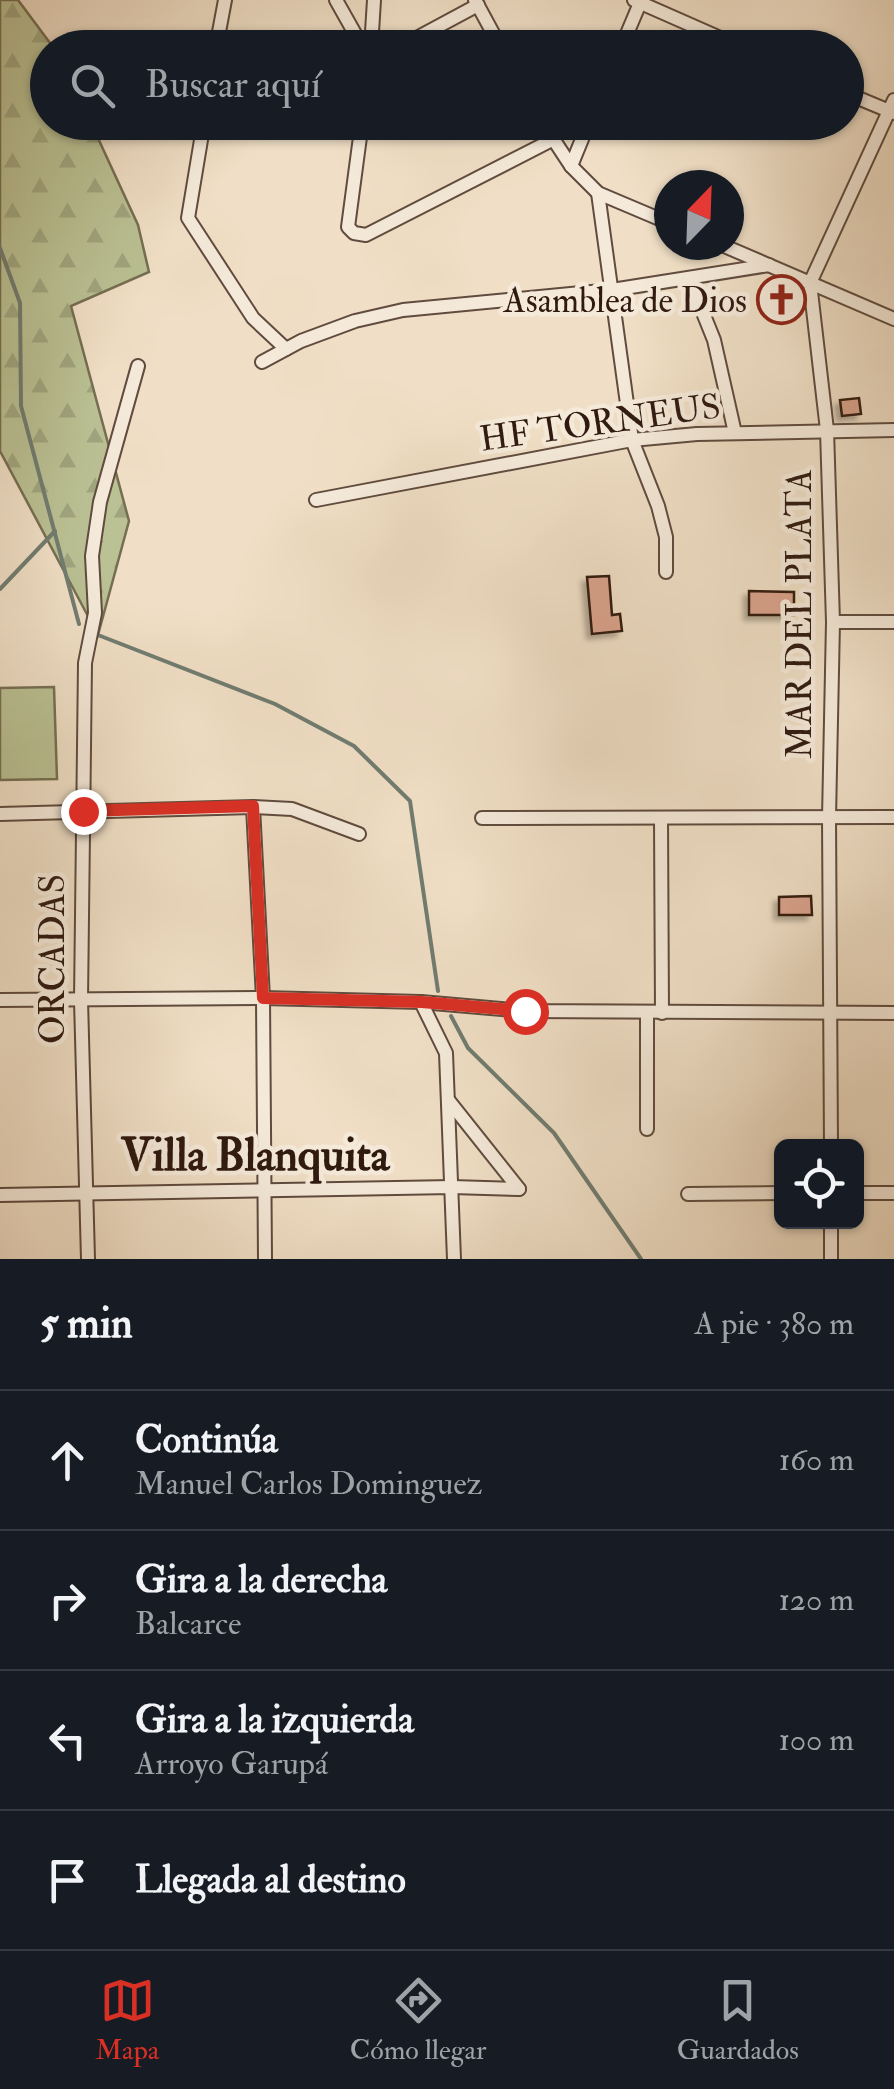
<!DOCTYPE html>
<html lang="es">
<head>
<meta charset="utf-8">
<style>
	body { margin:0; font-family:"IM FELL Double Pica",serif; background:#20242c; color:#f1f3f6 }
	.controls { position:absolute; right:30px; bottom:30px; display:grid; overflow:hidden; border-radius:15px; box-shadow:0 2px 8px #0004 }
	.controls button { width:90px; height:90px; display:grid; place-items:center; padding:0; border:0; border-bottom:2px solid #363941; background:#171b24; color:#f1f3f6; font:50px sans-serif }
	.compass { position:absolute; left:654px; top:170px; width:90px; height:90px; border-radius:50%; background:#171b24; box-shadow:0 2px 8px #0004; rotate:23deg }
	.stop { position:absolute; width:30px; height:30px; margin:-22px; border:8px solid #d93025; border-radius:50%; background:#fff }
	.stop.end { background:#d93025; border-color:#fff; box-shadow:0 2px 10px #0008 }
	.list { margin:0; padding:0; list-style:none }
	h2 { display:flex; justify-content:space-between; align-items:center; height:130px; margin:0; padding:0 40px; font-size:42px }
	h2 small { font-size:32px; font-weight:400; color:#9ea1a6 }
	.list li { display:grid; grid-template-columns:65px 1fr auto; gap:30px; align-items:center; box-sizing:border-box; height:140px; padding:0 40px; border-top:2px solid #363941 }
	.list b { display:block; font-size:38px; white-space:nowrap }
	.list p { margin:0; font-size:32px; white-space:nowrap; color:#9ea1a6 }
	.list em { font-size:32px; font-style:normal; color:#9ea1a6 }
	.icon { flex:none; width:55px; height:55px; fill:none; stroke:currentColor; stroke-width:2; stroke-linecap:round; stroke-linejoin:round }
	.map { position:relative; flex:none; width:894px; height:1259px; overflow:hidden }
	.search { position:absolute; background:#171b24; box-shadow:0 2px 8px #0004; left:30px; right:30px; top:30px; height:110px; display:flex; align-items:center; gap:25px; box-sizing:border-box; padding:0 35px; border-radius:55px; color:#9ea1a6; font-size:38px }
	.sheet { height:690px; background:#171b24 }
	nav { display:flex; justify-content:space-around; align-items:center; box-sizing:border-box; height:140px; border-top:2px solid #363941; background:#171b24; font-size:28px; color:#9ea1a6 }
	nav a { display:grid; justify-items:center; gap:5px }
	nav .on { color:#d93025 }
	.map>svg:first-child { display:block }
</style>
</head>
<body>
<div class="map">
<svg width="894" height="1259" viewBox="0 0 894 1259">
	<defs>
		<pattern id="forest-firs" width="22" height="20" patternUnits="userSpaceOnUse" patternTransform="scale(2.5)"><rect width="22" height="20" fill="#bac194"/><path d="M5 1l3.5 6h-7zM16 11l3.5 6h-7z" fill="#a0a57f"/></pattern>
		<filter id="shadow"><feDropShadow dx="-5" dy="5" stdDeviation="2.5" flood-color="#0004"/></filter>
	</defs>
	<rect width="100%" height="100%" fill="#f0dfc6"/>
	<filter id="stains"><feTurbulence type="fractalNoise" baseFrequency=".002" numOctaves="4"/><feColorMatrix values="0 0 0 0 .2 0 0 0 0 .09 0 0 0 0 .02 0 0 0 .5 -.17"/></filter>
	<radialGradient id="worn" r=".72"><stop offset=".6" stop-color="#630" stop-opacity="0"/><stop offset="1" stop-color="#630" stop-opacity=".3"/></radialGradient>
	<!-- forest -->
	<polygon fill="url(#forest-firs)" stroke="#756e52" stroke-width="2.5" points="0,0 18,0 53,47 48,48 48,122 91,123 138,225 149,272 71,306 129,521 98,635 0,451"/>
	<!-- pitch -->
	<polygon fill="#bac194" stroke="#756e52" stroke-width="2.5" points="54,687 57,779 0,780 0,688"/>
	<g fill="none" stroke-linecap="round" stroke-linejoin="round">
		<!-- stream -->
		<g stroke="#707c70" stroke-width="4">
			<polyline points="0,248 20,303 21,406 79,624"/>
			<polyline points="0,589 55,531"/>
			<polyline points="98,635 275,704 354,746 410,801 438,991"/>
			<polyline points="451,1016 468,1048 554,1133 641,1259"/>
		</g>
	</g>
	<!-- building -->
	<g fill="#d9a28c" stroke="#301a10" stroke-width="2.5" filter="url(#shadow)">
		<polygon points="859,398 861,414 842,416 840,400"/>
		<polygon points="609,576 612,615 620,614 622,631 592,634 587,577"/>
		<polygon points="749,591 794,592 794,615 749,615"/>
		<polygon points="811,896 812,915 779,915 779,897"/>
	</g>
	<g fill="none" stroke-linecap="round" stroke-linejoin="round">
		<defs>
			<g id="minor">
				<polyline points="336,0 363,48"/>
				<polyline points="475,0 501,48"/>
				<polyline points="634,0 743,48"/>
				<polyline points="216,48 225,0"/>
				<polyline points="371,48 374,0"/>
				<polyline points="398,48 478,5"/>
				<polyline points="621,48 640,3"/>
				<polyline points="846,93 894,113"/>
				<polyline points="204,122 188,218 253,318 286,349"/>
				<polyline points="362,122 348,227 354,233 366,235 552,140"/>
				<polyline points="542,122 571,166 598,193 669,223"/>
				<polyline points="571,166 589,122"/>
				<polyline points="598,193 632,440 658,506 666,537 666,572"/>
				<polyline points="722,245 894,319"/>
				<polyline points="689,278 714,340 735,433"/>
				<polyline points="262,362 301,341 355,321 403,310 612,290 769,265"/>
				<polyline points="316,500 632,440 697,434 894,430"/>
				<polyline points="833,622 894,622"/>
				<polyline points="253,807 263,998 265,1259"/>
				<polyline points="0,814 253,807 292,809 359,834"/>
				<polyline points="482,818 894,817"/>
				<polyline points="661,819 662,1013"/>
				<polyline points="0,1000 263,998 421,1002 525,1011 894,1013"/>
				<polyline points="421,1002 446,1053 454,1259"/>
				<polyline points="647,1013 647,1129"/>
				<polyline points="449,1101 519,1189"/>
				<polyline points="831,1146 829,818 833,622 827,430 810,283 894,100"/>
				<polyline points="856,1193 894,1193"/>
				<polyline points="688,1194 782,1193"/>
				<polyline points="0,1195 452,1187 519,1189"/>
				<polyline points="831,1222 831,1259"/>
				<polyline points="88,1259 81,1000 85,663 95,613 92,556 100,502 138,366"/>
			</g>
		</defs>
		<!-- minor casing -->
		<use href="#minor" stroke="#604b3e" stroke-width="16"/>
		<!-- minor -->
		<use href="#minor" stroke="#f5eada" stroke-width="12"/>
	</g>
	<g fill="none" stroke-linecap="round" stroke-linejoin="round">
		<!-- route -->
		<polyline stroke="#d93025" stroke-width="12" points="83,811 253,806 263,998 422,1002 525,1011"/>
	</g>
	<!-- icons -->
	<defs>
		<symbol id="church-ring" viewBox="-11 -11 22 22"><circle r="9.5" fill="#f5eada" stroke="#8f2418" stroke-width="1.5"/><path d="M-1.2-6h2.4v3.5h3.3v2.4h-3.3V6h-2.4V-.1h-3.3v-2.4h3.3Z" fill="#8f2418"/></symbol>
	</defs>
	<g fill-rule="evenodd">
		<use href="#church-ring" x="754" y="272" width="55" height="55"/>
	</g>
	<g text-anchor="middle" stroke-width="9" stroke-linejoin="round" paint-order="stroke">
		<!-- poi labels -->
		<g font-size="35" fill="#301a10" stroke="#f5eada" text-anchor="end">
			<text x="747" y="312">Asamblea de Dios</text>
		</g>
		<!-- street labels -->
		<g font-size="35" fill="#301a10" stroke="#f5eada">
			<text transform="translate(600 422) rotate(-8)" y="12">HF TORNEUS</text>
			<text transform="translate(799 614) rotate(-90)" y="12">MAR DEL PLATA</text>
			<text transform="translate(52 959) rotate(-90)" y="12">ORCADAS</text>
		</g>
		<!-- district labels -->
		<g font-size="45" font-weight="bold" fill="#301a10" stroke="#f5eada">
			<text x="255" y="1170">Villa Blanquita</text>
		</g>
	</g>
	<rect width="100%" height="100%" filter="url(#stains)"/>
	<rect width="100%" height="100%" fill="url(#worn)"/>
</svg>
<div class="controls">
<button><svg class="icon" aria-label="locate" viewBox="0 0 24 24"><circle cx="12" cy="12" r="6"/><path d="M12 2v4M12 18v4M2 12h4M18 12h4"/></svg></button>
</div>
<svg class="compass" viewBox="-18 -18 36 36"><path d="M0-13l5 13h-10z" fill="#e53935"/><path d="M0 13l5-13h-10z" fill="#9ea1a6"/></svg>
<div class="stop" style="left:525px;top:1011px"></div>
<div class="stop end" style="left:83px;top:811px"></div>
<div class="search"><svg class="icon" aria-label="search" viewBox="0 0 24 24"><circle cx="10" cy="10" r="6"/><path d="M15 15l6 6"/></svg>Buscar aquí</div>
</div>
<section class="sheet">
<h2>5 min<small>A pie · 380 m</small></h2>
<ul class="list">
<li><svg class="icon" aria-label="ahead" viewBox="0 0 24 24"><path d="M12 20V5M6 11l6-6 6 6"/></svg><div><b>Continúa</b><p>Manuel Carlos Dominguez</p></div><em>160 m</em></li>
<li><svg class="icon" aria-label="right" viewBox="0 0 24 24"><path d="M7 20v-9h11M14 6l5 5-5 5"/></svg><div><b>Gira a la derecha</b><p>Balcarce</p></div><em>120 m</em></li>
<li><svg class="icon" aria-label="left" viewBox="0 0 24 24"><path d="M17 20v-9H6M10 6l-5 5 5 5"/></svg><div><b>Gira a la izquierda</b><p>Arroyo Garupá</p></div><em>100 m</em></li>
<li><svg class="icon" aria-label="arrive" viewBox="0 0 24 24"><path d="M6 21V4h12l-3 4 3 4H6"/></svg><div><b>Llegada al destino</b></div></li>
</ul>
</section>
<nav>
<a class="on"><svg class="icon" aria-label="map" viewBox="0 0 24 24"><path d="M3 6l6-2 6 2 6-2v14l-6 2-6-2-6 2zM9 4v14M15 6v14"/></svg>Mapa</a>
<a><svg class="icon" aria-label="directions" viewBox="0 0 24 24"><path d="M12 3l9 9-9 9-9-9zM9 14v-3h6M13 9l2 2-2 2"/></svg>Cómo llegar</a>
<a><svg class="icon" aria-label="saved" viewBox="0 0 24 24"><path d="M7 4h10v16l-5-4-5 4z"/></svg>Guardados</a>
</nav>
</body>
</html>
